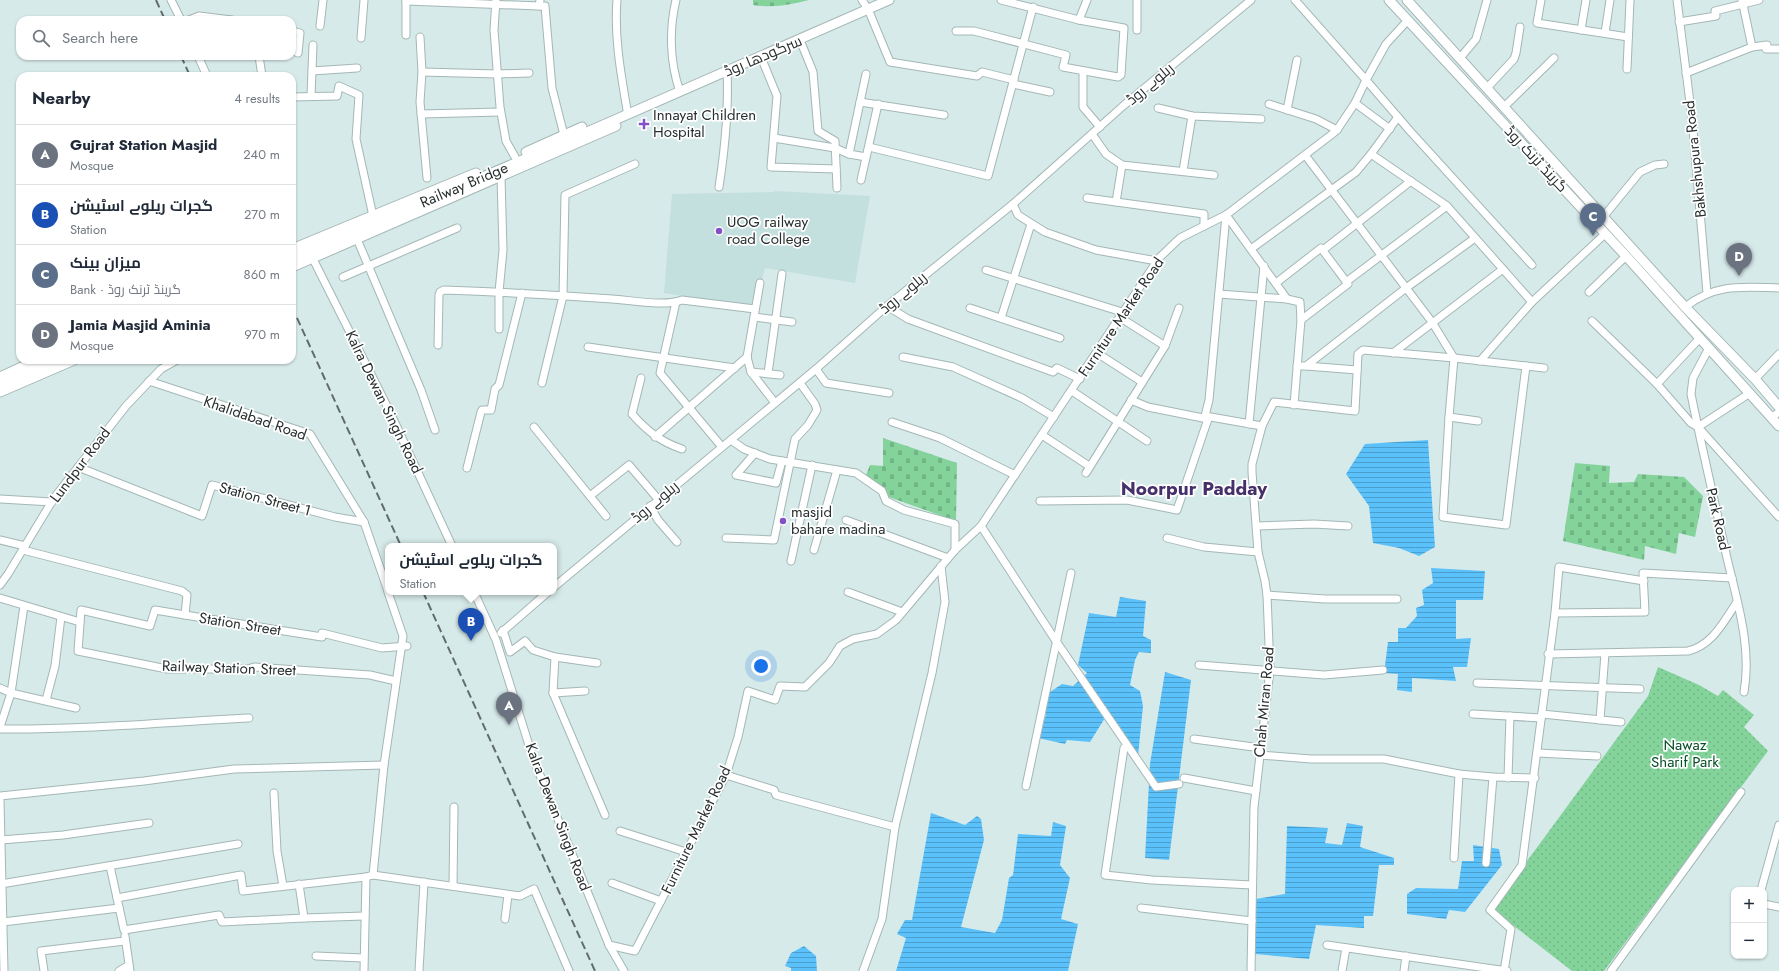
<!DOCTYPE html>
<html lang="en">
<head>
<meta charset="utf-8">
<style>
	body { margin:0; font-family:Jost,Cairo,sans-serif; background:#f2f2f3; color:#1f2937 }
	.controls { position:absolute; right:12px; bottom:12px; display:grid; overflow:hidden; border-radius:8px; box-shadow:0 1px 3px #0004 }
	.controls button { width:36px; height:36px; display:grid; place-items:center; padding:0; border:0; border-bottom:1px solid #e0e1e3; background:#fff; color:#1f2937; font:20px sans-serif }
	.you { position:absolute; left:761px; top:666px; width:14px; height:14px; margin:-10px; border:3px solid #fff; border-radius:50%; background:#1a73e8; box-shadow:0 0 0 6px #1a73e833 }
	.badge { display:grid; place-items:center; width:26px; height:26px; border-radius:50%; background:#2563eb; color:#fff; font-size:13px; font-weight:700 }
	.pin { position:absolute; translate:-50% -33px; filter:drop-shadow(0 1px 2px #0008) }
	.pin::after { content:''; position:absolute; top:21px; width:14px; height:12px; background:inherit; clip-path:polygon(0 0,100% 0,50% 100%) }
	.popup { position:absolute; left:385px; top:543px; width:172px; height:52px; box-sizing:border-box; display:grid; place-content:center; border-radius:8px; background:#fff; filter:drop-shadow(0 1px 3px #0005); font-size:13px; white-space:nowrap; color:#747a83 }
	.popup b { font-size:15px; color:#1f2937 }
	.popup::after { content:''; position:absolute; left:50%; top:100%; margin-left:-8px; border:8px solid transparent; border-top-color:#fff }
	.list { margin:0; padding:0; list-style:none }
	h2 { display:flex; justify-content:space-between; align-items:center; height:52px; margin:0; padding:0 16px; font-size:17px }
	h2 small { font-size:13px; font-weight:400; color:#747a83 }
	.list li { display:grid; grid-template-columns:26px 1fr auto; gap:12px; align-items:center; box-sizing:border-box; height:60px; padding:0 16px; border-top:1px solid #e0e1e3 }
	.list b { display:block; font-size:15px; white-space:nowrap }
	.list p { margin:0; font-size:13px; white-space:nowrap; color:#747a83 }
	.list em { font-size:13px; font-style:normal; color:#747a83 }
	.icon { flex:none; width:22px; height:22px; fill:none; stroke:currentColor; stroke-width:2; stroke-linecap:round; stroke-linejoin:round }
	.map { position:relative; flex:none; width:1779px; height:971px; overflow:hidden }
	.search { position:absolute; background:#fff; box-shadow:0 1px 3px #0004; left:16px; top:16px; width:280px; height:44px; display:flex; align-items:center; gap:10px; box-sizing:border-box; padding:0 14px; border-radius:12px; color:#747a83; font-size:15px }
	.panel { position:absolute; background:#fff; box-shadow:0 1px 3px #0004; left:16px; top:72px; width:280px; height:292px; border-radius:12px }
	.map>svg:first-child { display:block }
</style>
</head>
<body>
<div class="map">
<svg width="1779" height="971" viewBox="0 0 1779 971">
	<defs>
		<pattern id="cemetery-stones" width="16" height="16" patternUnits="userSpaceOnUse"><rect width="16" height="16" fill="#83d39b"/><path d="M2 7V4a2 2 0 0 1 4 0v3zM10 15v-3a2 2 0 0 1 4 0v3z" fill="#71b586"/></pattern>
		<pattern id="park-dots" width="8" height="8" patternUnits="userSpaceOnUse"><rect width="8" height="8" fill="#83d39b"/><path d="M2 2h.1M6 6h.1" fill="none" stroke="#71b586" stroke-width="1.8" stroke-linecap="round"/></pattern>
		<pattern id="water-rules" width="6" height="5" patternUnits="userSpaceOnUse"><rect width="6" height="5" fill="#5bc1fb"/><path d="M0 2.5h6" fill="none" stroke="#4b9dcc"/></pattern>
	</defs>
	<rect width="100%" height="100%" fill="#d6eae9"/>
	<!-- built -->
	<polygon fill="#c3dfde" points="775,191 870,196 855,283 765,268 754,307 664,293 672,194 774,192"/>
	<!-- cemetery -->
	<g fill="url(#cemetery-stones)">
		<path d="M753,0H809C789,5 773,8 753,5Z"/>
		<polygon points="883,438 957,463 956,521 886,496 866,475 870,465 883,466"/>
		<polygon points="1575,463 1610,466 1609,483 1634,482 1638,474 1684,477 1703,496 1695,537 1679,533 1676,554 1645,546 1644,560 1563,541"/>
	</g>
	<!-- park -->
	<polygon fill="url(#park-dots)" points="1658,667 1699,685 1718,696 1723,690 1754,715 1744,727 1768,751 1604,971 1572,971 1492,909 1648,696"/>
	<!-- water -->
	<g fill="url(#water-rules)">
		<polygon points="1428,440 1435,547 1419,556 1399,548 1373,543 1369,506 1346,474 1365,444"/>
		<polygon points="1431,568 1485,571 1483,600 1456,600 1456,639 1471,638 1467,667 1453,667 1456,681 1412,678 1412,692 1397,690 1398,674 1384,673 1388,642 1398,642 1398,628 1406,628 1417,616 1416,608 1424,605 1422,590 1433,583"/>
		<polygon points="1120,597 1146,601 1143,636 1151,640 1151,653 1139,652 1135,660 1130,685 1140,691 1143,706 1138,756 1108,713 1090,742 1067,740 1065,744 1038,738 1046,715 1045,707 1050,692 1062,684 1073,686 1087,673 1078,665 1089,613 1116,617"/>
		<polygon points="1165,672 1191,680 1169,860 1145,858 1150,764"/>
		<polygon points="931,813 965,825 977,816 981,819 984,840 961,927 995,933 1002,920 1009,878 1013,875 1018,834 1051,836 1053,822 1066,826 1060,865 1070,878 1061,919 1078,924 1068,971 896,971 906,938 897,934 905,920 912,920"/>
		<polygon points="1347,823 1363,826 1360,847 1394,858 1394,865 1379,865 1373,916 1364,916 1364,928 1316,925 1309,959 1255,954 1256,899 1285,894 1287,826 1328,828 1325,843 1342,845"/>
		<polygon points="1473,845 1499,849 1502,865 1465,912 1449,910 1446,919 1407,914 1407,894 1416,888 1458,889 1462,861 1474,861"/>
		<polygon points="804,946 816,956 817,971 791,971 791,968 785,966 791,953"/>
	</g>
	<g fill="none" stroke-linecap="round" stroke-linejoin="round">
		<defs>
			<g id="minor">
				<polyline points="171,0 181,20"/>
				<polyline points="496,0 494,30 500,107 506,141 515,157"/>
				<path d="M617,0C614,37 621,74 627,110"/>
				<path d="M676,0C669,30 670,63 680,92"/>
				<polyline points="862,0 868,9 890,62 977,76 982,72 1014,80"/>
				<polyline points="1541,0 1537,23 1628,37"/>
				<polyline points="1677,0 1692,118 1707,293"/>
				<polyline points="1742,0 1752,47"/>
				<polyline points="406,1 539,6 540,0"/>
				<polyline points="539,6 545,6 552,88 564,135"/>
				<polyline points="189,20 199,16 232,20"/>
				<polyline points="1079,20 1087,0"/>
				<polyline points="1408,20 1386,44 1366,80 1410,131 1532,265"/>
				<polyline points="1679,22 1716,16 1715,11 1759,0"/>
				<polyline points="320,26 323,0"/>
				<polyline points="1137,30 1137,0"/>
				<polyline points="1581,30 1586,0"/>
				<polyline points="292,31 300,33 298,53 292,50"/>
				<polyline points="956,31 974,31 1066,55 1063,67 1118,77 1121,75 1124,28 1079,20 1001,0"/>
				<polyline points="1605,33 1610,0"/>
				<polyline points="406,35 406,0"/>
				<polyline points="420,37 422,72 420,102 427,178"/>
				<polyline points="361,38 364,0"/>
				<polyline points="800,40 813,72 818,131 835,141 837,188"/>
				<polyline points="198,56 207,76"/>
				<polyline points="259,56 262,76"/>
				<polyline points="761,57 777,96 771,167 836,169"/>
				<polyline points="1460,58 1476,39 1487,0"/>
				<polyline points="1627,69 1630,0"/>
				<polyline points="312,71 357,68"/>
				<polyline points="1083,71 1083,107 1100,127"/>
				<polyline points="422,72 497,74 529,73"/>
				<polyline points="1686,73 1752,47 1767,45 1766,49 1779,49"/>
				<polyline points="1013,84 1050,92"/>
				<polyline points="1487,88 1514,59 1516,53 1520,27"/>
				<polyline points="311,96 313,45"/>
				<polyline points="292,97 337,96 339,86 359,95 356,139 373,216"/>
				<polyline points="860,102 944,115"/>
				<polyline points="1355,103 1390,129"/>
				<polyline points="1269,104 1316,119 1337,130"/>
				<polyline points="1504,107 1554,58"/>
				<polyline points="1158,108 1192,116 1261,119"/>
				<polyline points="1287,110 1297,60"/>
				<polyline points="421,114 500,112"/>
				<polyline points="1092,134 1106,154 1122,165 1214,175"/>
				<polyline points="774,138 835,148 849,154 866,157"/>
				<polyline points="869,147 988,176 1033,7"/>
				<polyline points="849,154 866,74"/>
				<polyline points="1371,154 1398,117"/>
				<polyline points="1305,155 1432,322 1454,358 1449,417 1443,517 1506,525 1526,366"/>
				<polyline points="1183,171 1192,116"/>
				<polyline points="861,180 878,104"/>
				<path d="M719,187C725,148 729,111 727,71"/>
				<polyline points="1087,198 1204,214 1204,226"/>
				<polyline points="1116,202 1122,165"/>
				<polyline points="1013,204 1018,215 1045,232 1096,250 1157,261"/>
				<polyline points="1226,215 1287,299"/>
				<polyline points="1604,216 1640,172 1655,165 1664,164"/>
				<polyline points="357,239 421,390 435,430"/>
				<polyline points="1251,249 1356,172 1371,154 1447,206 1532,302"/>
				<polyline points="1323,250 1411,181"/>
				<polyline points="313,259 389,410 452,546"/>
				<polyline points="986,270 1122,312 1124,320 1165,346"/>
				<polyline points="343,277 457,228"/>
				<polyline points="1346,282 1447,206"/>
				<polyline points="760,283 747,357 751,372 775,403"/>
				<polyline points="1276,283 1321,248 1348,284 1301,320"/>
				<polyline points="1589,292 1626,256"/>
				<polyline points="1219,294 1287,299 1300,302 1301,320 1294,405"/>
				<polyline points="676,302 660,373 722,447"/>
				<polyline points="887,306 908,319 1053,372 1057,368 1080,379"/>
				<path d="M1685,307C1716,283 1742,287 1779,288"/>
				<polyline points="970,308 1060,338"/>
				<polyline points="754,317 792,322"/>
				<polyline points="1001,318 1031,224"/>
				<polyline points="1592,321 1657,384"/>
				<polyline points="499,329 499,292 503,250 501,177"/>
				<polyline points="1699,339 1657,384 1691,423 1698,427 1779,517"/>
				<path d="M438,345L439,295L440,292L444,290C500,292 556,295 612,299C630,300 665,307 682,300L755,309"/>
				<polyline points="588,347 735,368"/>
				<path d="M1709,348L1693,378L1691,394C1702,449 1715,503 1727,558C1737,601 1752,647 1744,692"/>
				<polyline points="1097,353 1142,382"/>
				<polyline points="1393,353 1503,269"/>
				<polyline points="903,357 953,367 1022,398 1054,417"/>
				<polyline points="1480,361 1532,302 1605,234"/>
				<polyline points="1297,366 1306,366 1406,288 1475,238"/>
				<polyline points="1306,366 1357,370"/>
				<polyline points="816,369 826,383 889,393"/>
				<polyline points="751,372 780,375"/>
				<polyline points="768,373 782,274"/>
				<path d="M641,378L632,414C647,431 661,442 682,449"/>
				<polyline points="1755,379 1779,354"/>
				<polyline points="149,381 310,434 364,522 388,591"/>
				<polyline points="542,383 563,296 565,195 635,164"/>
				<polyline points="1072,391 1147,441"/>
				<polyline points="1131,400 1148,407 1208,419"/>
				<polyline points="1205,416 1262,426 1252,464 1252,472 1258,552 1265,581 1267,595 1270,670 1254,807 1251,971"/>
				<polyline points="1449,417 1478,421"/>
				<polyline points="1771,418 1779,412"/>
				<polyline points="892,422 940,438 1015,475"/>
				<polyline points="1249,424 1264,266"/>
				<polyline points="1262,426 1274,402 1355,411 1358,354 1363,350 1454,358 1544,368"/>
				<polyline points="534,427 606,516"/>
				<polyline points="1698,427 1750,393"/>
				<polyline points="1042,435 1089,466"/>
				<polyline points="655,437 747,357"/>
				<polyline points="731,440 744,449 770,459 856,473 882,491 886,501 904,510 955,524 955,550"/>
				<polyline points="755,453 736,475 776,483 782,461"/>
				<polyline points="78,467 202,516 212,485 335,517 364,522"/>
				<polyline points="467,468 481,412 482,410 491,410 495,389 499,385 522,293"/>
				<polyline points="1086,473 1165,346 1179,308"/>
				<polyline points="590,496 629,465 658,499"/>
				<polyline points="0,499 52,502"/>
				<polyline points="1040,501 1127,500 1177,510 1208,419 1205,416 1209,400 1226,215"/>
				<polyline points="650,506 658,520 677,542"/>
				<polyline points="846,520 948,558"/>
				<polyline points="981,526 1056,641 1156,787 1179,784"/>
				<polyline points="1257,526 1314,524 1348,526"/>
				<polyline points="726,538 774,540 795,439 808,425 817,410 815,404 800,383"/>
				<polyline points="1167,538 1204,547 1258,552"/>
				<polyline points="0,540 25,546"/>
				<polyline points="23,550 182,591 187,595 185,615 322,637 322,633 382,648 407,646"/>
				<polyline points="814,550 837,470"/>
				<polyline points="791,561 812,465"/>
				<polyline points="0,585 8,574 54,498 126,406 161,369 177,360"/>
				<polyline points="554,587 816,369 887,306 1013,204 1123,106 1251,0"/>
				<polyline points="474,592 496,640 533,758 609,945 624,971"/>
				<polyline points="848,592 902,612"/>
				<polyline points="1267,595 1325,599 1397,599"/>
				<polyline points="0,598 80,622"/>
				<polyline points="1555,613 1559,567 1644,581"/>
				<polyline points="185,615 155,610 150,626 81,610 78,651 167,669 248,669 254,667 370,675 396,681"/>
				<polyline points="503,630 510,652 525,641 533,650 555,657 597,663"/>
				<polyline points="501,633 548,592"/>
				<path d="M1548,654L1688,651C1713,645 1724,621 1737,602"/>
				<polyline points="555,657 553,693 605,815"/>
				<polyline points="1199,665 1324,675 1383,670"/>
				<polyline points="1477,683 1640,689"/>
				<polyline points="0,688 11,693 76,708"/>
				<polyline points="553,693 585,691"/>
				<polyline points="46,700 55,666 61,617"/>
				<polyline points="1473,714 1541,718"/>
				<polyline points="1542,714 1621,722"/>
				<polyline points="1600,720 1605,653"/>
				<polyline points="0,727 11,693 24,606"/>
				<path d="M0,729C83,730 166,722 249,718"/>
				<polyline points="1194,739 1261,748"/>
				<polyline points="1124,748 1105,875 1152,880 1252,885"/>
				<polyline points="1538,753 1597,756"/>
				<polyline points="1260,755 1311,759 1384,759 1459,774 1493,777 1535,778"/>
				<polyline points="726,775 774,790 776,795 895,827"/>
				<polyline points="1184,778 1256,791"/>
				<polyline points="1508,778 1510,716"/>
				<polyline points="1026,786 1071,573"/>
				<polyline points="274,793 277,851 283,886"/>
				<polyline points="0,796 144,781 234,769 384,765"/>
				<polyline points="0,800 4,971"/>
				<polyline points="620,831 686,852"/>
				<polyline points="1,840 63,835 149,823"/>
				<polyline points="1454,858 1459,774"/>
				<polyline points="1486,863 1493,777"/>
				<polyline points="110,866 124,930 219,915 222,922 304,918"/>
				<polyline points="373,875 520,896 534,889 569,971"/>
				<polyline points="612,883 661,901"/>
				<polyline points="1,884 238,844"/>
				<polyline points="299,884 304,918 364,916"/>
				<polyline points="453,886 454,807"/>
				<polyline points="1761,890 1779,825"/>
				<polyline points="117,898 241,875 243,891 366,877"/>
				<polyline points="1764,904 1779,907"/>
				<polyline points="1141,908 1252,921"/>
				<polyline points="505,919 508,895"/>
				<polyline points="3,922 119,908"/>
				<polyline points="125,936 130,971"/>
				<polyline points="609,945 635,951 726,775 738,737 748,691 775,700 780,686 805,687 829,663 840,646 853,639 877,634 896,620 955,550 981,526 1159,258 1180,238 1226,215 1331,135 1337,130 1355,103 1366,80 1295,0"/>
				<polyline points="1327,945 1507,971"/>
				<polyline points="316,956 363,958"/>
				<polyline points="44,971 41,951 125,941"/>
				<polyline points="119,971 129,965"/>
				<polyline points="364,971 366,877 373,875 384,765 403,636 388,592"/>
				<polyline points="419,971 424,882"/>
				<polyline points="863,971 882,919 895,827 932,673 945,602 941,566"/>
				<polyline points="1342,971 1346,948"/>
				<polyline points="1404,971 1406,956"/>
				<polyline points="1504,971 1511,929 1490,910 1522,865 1555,613 1645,612 1643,573 1732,578"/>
				<polyline points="1611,971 1741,792"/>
			</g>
			<g id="major">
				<polyline points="1389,0 1626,256 1779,426"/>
				<polyline points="1407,0 1685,307 1755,379 1779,407"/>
				<polyline points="526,152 582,127"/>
				<polyline points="292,249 476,173"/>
				<polyline points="292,258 546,150 889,0"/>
				<polyline points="292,267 616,126"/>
				<polyline points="0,377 37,360"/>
				<polyline points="0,385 57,360"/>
				<polyline points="0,392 74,360"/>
			</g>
		</defs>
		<!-- minor casing -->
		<use href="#minor" stroke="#a4b7b6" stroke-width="9"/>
		<!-- major casing -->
		<use href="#major" stroke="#a4b7b6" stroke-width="11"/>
		<!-- minor -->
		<use href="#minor" stroke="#fff" stroke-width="7"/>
		<!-- major -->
		<use href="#major" stroke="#fff" stroke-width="9"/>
		<!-- rail -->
		<g stroke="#616c6c" stroke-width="2" stroke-dasharray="8 4" stroke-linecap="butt">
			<polyline points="156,0 165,20"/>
			<polyline points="181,56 190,76"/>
			<polyline points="292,307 401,546"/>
			<polyline points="423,592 595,971"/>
		</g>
	</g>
	<!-- markers -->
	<g fill="#8350c8" stroke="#fff" stroke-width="1.5">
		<path d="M642 118h4v4h4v4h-4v4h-4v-4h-4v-4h4z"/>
		<circle cx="719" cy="231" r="4"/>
		<circle cx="783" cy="521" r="4"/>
	</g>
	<g text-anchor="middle" stroke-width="3.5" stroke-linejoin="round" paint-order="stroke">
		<!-- street labels -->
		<g font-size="15" fill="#282f2f" stroke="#fff">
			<text transform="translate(763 56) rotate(-23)" y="5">سرگودھا روڈ</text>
			<text transform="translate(1150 84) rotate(-40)" y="5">ریلوے روڈ</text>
			<text transform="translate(1536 159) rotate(47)" y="5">گرینڈ ٹرنک روڈ</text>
			<text transform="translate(1695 159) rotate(-96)" y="5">Bakhshupura Road</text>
			<text transform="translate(464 185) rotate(-23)" y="5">Railway Bridge</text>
			<text transform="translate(903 293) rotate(-40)" y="5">ریلوے روڈ</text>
			<text transform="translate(1121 317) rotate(-56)" y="5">Furniture Market Road</text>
			<text transform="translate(384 402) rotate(64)" y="5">Kalra Dewan Singh Road</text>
			<text transform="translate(255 418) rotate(19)" y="5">Khalidabad Road</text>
			<text transform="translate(80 465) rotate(-53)" y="5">Lundpur Road</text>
			<text transform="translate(265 499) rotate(15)" y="5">Station Street 1</text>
			<text transform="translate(655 502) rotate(-40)" y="5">ریلوے روڈ</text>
			<text transform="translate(1718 519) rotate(77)" y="5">Park Road</text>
			<text transform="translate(240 624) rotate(9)" y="5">Station Street</text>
			<text transform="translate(229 668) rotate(2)" y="5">Railway Station Street</text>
			<text transform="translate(1264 702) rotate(-85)" y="5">Chah Miran Road</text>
			<text transform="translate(558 817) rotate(69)" y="5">Kalra Dewan Singh Road</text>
			<text transform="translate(696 830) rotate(-64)" y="5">Furniture Market Road</text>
		</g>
		<!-- poi labels -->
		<g font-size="15" fill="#282f2f" stroke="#fff" text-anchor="start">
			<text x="653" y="120">Innayat Children<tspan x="653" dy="17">Hospital</tspan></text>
			<text x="727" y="227">UOG railway<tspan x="727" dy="17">road College</tspan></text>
			<text x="791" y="517">masjid<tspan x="791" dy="17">bahare madina</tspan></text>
		</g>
		<!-- park labels -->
		<g font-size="15" fill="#064f27" stroke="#fff">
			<text x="1685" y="750">Nawaz<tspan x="1685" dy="17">Sharif Park</tspan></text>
		</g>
		<!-- district labels -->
		<g font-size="19" font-weight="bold" fill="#472f6a" stroke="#fff">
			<text x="1194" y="495">Noorpur Padday</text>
		</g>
	</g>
</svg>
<div class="controls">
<button>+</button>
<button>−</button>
</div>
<div class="you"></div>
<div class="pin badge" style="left:509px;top:725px;background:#6b7280">A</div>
<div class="pin badge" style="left:471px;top:641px;background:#1a4fb4">B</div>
<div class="popup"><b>گجرات ریلوے اسٹیشن</b>Station</div>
<div class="pin badge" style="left:1593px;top:236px;background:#5c6f8a">C</div>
<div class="pin badge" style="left:1739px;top:276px;background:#6b7280">D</div>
<div class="search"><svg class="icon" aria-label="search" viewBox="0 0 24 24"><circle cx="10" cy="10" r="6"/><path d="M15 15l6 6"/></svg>Search here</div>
<section class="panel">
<h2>Nearby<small>4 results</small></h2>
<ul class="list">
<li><span class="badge" style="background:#6b7280">A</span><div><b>Gujrat Station Masjid</b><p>Mosque</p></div><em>240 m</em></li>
<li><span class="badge" style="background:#1a4fb4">B</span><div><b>گجرات ریلوے اسٹیشن</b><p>Station</p></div><em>270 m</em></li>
<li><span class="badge" style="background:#5c6f8a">C</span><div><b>میزان بینک</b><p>Bank · گرینڈ ٹرنک روڈ</p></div><em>860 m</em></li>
<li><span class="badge" style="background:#6b7280">D</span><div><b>Jamia Masjid Aminia</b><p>Mosque</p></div><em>970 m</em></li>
</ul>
</section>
</div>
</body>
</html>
